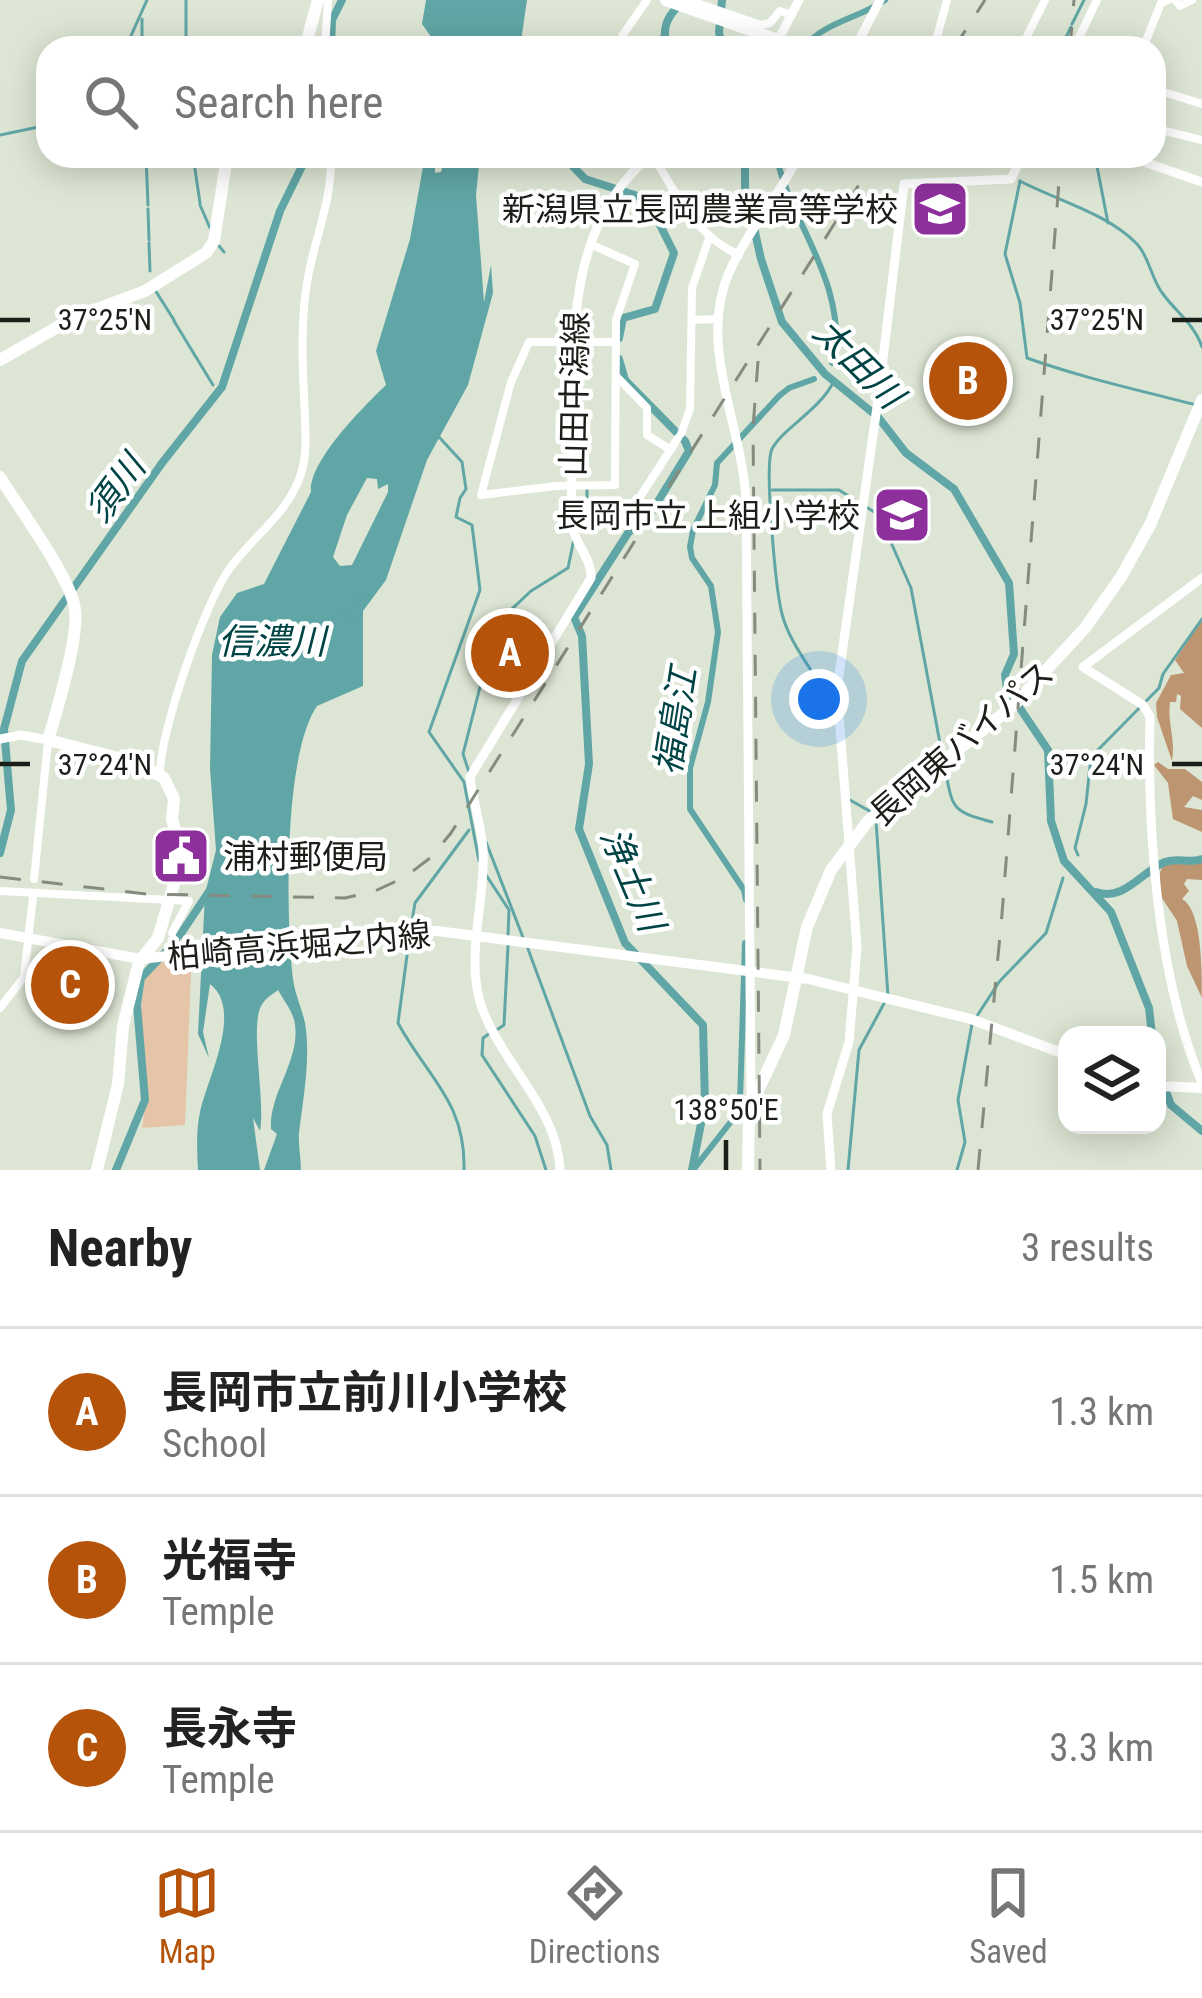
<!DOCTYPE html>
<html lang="en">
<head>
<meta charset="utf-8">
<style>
	body { margin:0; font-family:"Roboto Condensed","Noto Sans JP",sans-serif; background:#f6f6f6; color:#222 }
	.controls { position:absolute; right:36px; bottom:36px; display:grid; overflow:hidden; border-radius:24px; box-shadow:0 6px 30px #0003 }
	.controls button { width:108px; height:108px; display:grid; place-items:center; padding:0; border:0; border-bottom:3px solid #e0e0e0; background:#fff; color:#222; font:60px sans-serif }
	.you { position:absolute; left:819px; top:699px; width:42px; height:42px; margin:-30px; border:9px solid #fff; border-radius:50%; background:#1a73e8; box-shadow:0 0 0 18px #1a73e833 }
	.badge { display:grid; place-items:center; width:78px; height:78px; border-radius:50%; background:#b45309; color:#fff; font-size:39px; font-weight:700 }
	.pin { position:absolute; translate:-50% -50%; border:6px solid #fff; box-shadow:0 3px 12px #0006 }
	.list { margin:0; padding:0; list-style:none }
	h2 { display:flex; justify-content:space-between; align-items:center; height:156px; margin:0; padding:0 48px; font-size:51px }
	h2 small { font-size:39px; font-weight:400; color:#767676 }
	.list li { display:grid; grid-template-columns:78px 1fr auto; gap:36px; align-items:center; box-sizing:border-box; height:168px; padding:0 48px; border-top:3px solid #e0e0e0 }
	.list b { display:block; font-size:45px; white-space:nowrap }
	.list p { margin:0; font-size:39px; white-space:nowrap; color:#767676 }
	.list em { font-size:39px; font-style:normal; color:#767676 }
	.icon { flex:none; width:66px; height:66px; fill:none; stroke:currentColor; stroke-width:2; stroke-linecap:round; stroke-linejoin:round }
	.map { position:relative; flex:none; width:1202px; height:1170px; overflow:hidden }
	.search { position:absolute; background:#fff; box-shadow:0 6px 30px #0003; left:36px; right:36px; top:36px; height:132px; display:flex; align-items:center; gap:30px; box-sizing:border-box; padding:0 42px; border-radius:36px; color:#767676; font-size:45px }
	.sheet { height:660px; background:#fff }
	nav { display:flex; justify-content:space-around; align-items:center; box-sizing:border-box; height:168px; border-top:3px solid #e0e0e0; background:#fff; font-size:33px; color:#767676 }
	nav a { display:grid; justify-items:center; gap:6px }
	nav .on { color:#b45309 }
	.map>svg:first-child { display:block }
</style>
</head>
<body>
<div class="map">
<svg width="1202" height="1170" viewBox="0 0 1202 1170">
	<rect width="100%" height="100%" fill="#dde6d4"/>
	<!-- green -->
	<polygon fill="#e6c4a7" points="179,949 188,953 191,973 185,1125 142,1128 147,1091 139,1022 146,970"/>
	<!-- forest -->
	<g fill="#be9571">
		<path d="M1202,620V728L1180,709L1181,696L1177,694L1176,702H1170C1167,722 1176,740 1172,761L1157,717L1156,703L1171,675L1184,673L1175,660Z"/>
		<polygon points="1158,762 1168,769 1185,769 1202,782 1202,800 1193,796 1184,807 1202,810 1202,832 1173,819 1168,783 1154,765"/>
		<path d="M1180,858L1191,861L1202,858V880L1187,879L1184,884L1189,891L1182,899C1202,910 1202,969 1202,998L1187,966L1177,921L1160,895V872L1166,860Z"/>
	</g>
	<!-- water -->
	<g fill="#61a6a6" fill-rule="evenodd">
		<polygon points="426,0 527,0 520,48 454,48 450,42 439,48 422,24"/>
		<path d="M425,156H435V173L441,172L445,156H480L476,195L484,302L491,265L493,293L468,385L427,460L386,580L363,611V686L317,706C283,756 286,918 293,979C295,994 302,1009 305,1023C311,1058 303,1099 299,1133C298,1145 301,1158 301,1170H264L277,1134L271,1129C269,1093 300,1061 295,1025C294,1013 284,1001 278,990C273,994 267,997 263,1003C248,1021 266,1100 260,1131L253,1118L260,1170H198C197,1151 196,1131 200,1112C207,1079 244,1010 210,984L203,1032L209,1058L198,1034L205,894L216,850L210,769L212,655L220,617L237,593L264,584L311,492C308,462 364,406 386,385L376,351L410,239ZM367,478L377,479L378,489L388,484V492L352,565L340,566L333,557L347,515Z"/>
	</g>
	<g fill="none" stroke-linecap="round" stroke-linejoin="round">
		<!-- stream -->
		<g stroke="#61a6a6" stroke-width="3">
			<polyline points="142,19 142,37"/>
			<polyline points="1072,24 1084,0"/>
			<polyline points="186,36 186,0"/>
			<polyline points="130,38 147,0"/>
			<polyline points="124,48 129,40"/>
			<polyline points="185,48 185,38"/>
			<polyline points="1061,48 1071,27"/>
			<polyline points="0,135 48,125"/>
			<polyline points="146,156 148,205"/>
			<polyline points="193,156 200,203"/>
			<polyline points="1010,156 1012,167"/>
			<polyline points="1095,156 1108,223"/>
			<path d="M1020,181L1005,254L1020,303L1027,358C1083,378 1139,390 1196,405"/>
			<path d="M1020,181C1058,201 1107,213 1137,244C1150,258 1151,279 1163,294C1176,312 1195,325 1202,347"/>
			<polyline points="200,205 210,228"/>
			<polyline points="148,209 149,240"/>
			<polyline points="149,243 150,271"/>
			<polyline points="219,246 224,252"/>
			<polyline points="155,290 174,320"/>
			<polyline points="174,321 213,385"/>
			<path d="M834,381C820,410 783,428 772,449C764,466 776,591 782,614C791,649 821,678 834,712"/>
			<polyline points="439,437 462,462 466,489 460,498 456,517 472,525 480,590 429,732 464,782 479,861"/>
			<polyline points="772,490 839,490 879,515 911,588 942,754"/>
			<polyline points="578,530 587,508 587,488"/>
			<polyline points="0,733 4,732"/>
			<path d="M945,769C953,809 951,811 992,822"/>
			<polyline points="470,775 463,754 496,624 531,591 568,568 574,539"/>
			<polyline points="850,800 873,813"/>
			<polyline points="486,842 524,940"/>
			<polyline points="1078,855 1075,848 1086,804 1091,757 1159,688 1163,674 1202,619"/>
			<polyline points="486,875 509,910 508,936"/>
			<polyline points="411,927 415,903 469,830"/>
			<path d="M410,933L398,1023C427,1077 466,1102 464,1170"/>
			<polyline points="528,949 590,1116 607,1145 611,1170"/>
			<polyline points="977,1016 999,982 1046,933 1063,878"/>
			<polyline points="498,1029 504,1025 508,946"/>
			<polyline points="490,1033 483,1038 482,1055 535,1136 546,1170"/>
			<polyline points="848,1170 859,1050 888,996 876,821"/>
			<polyline points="957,1170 965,1142 958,1100 972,1024"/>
		</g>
		<!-- canal -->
		<g stroke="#61a6a6" stroke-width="6">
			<path d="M803,48C824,22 858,19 885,0"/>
			<path d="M776,156C794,230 843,275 836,359L832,363"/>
			<polyline points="746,900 744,890 690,809 690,768 708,702 718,632 711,586 692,558 690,547 693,530 715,485 717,463 779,396 789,388 814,379"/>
			<polyline points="693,1170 733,1119 740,1102 745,943"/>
		</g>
		<!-- river -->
		<g stroke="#61a6a6" stroke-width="8">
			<polyline points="722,0 719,32 722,48"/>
			<polyline points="331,48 332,20 342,0"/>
			<path d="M654,48L665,36C664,20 673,11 684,0"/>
			<polyline points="563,156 585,179 647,199 674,253 655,309 623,318 619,338"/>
			<polyline points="745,156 745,188 761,259 782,322 825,374 878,417 906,453 954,489 1009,583 1014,654 1005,675 1007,689 1048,750 1051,821 1064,861 1111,912 1149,1008 1152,1035"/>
			<polyline points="619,359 625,380 685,441 689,451 649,516 628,533 574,617 582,636 589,764 579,829 625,943 703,1025 705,1103 692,1170"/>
			<polyline points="335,621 350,615 360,602"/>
			<polyline points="0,853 11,810 4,729 22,661 162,463 222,387 280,211 307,156"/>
			<path d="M1096,892C1124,902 1141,872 1165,862C1179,857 1189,864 1202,859"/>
			<polyline points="180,935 210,890"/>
			<polyline points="1157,1066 1171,1105 1202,1131"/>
			<polyline points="116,1170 145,1100 137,1005 141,978 176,941"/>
		</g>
		<!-- tertiary -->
		<g stroke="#fff" stroke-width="8">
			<polyline points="688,0 761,25 770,23 780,11 792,15"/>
			<polyline points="1175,0 1180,6 1192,0"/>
			<polyline points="778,40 801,48"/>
			<polyline points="621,45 622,36 647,0"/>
			<polyline points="325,48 328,0"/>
			<polyline points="934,48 947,0"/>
			<polyline points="1021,48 1045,0"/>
			<polyline points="1074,48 1097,0"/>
			<polyline points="1143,48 1161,3 1168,0"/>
			<polyline points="1154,89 1202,104"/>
			<polyline points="1165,131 1202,140"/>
			<path d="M653,156C677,195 695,235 739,255"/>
			<polyline points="592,245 635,264 616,320 615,485 556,486 481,495 511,382 529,342 615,342"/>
			<polyline points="692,320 717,319"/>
			<polyline points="617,377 647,408 647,435 671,450"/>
			<polyline points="681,434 690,409 692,288 709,238"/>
			<polyline points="638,500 678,438"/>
			<path d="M160,775C159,734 205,602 230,568C252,538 283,517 298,482C307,461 306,441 305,419C303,371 299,320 309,272C317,232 332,199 331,156"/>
			<polyline points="34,879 48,742"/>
			<polyline points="0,891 189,901 172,933"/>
			<polyline points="0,1008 24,977 33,896"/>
		</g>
		<!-- secondary -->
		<g stroke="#fff" stroke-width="9">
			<polyline points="774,48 799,0"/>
			<polyline points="855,48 880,0"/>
			<polyline points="1127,156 1202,182"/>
			<path d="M1202,578L1083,667L1143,705L1150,717C1147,831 1157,977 1202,1083"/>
			<polyline points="0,739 21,735 48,740"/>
			<path d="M751,1099L746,501C743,428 698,347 728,275C746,233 778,197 799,156"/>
			<path d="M560,1170C558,1108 500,1062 481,1005C465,957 486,899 483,849C481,825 473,801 470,777L591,578C592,558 575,545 572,525C571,491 572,457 572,423C573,328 570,222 650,156"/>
			<polyline points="831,1170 827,1114 849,1042 857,947 837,689 878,400 904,184 1011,179 1022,156"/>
		</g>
		<!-- primary -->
		<g stroke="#fff" stroke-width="10">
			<polyline points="0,933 140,959 397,931 437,931 808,979 971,1019 1067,1055"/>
			<polyline points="1157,1086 1202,1088"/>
		</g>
		<!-- trunk -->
		<g stroke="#fff" stroke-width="12">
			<polyline points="666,0 778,40"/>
			<polyline points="305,48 318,0"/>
			<polyline points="0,360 75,317 145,291 206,253 214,241 227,156"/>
			<path d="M0,477C18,507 72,579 75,610C79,638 57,710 48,740L134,762L164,778L174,799L172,819L179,847L174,884L158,938L139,962L123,1026L118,1084L97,1170"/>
			<polyline points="748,1170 749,1110 784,1035 807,927 831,870 868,821 1013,706 1085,628 1121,577 1150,525 1202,400"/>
		</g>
		<!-- rail -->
		<g stroke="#858c7f" stroke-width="3" stroke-dasharray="21 21" stroke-linecap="butt">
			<polyline points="954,48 985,0"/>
			<polyline points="1070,48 1074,0"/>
			<polyline points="758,361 753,428 760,1170"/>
			<polyline points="0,877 147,894 345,898 375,891 405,877 430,858 451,833 877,156"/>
			<polyline points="978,1170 1002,914 1061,156"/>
		</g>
	</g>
	<!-- ticks -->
	<path fill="none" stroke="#1c1f19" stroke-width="4.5" d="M0,320H30M1172,320H1202M0,764H30M1172,764H1202M726,1140V1170"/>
	<!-- icons -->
	<defs>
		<symbol id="school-square" viewBox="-11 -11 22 22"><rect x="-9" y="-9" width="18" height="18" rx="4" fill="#8d309b" stroke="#fff"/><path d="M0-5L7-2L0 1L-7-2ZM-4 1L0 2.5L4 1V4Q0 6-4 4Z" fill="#fff"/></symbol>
		<symbol id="civic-square" viewBox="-11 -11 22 22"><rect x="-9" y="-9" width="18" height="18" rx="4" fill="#8d309b" stroke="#fff"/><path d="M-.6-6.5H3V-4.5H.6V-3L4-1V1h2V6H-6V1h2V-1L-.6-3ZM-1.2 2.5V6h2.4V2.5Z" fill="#fff"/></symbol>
	</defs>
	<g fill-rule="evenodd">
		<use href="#school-square" x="907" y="176" width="66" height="66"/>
		<use href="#school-square" x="869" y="482" width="66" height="66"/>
		<use href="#civic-square" x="148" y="823" width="66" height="66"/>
	</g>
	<g text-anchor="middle" stroke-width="9" stroke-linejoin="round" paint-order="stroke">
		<!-- poi labels -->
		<g font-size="33" fill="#1c1f19" stroke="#fff" text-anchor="end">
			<text x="898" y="221">新潟県立長岡農業高等学校</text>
			<text x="860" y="527">長岡市立 上組小学校</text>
			<text x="223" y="868" text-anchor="start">浦村郵便局</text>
		</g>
		<!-- street labels -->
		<g font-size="33" fill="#1c1f19" stroke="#fff">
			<text transform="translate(574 394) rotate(-89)" y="12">山田中潟線</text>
			<text transform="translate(961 743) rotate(-41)" y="12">長岡東バイパス</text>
			<text transform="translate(299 945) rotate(-5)" y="12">柏崎高浜堀之内線</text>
		</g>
		<!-- water labels -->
		<g font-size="36" font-style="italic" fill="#004445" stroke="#fff">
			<text transform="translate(859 363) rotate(45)" y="13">太田川</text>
			<text transform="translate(115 488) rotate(-54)" y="13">須川</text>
			<text x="272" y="654">信濃川</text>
			<text transform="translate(675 721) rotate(-81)" y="13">福島江</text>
			<text transform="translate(633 879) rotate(67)" y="13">浄土川</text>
		</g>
	</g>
	<g font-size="30" text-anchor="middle" fill="#1c1f19" stroke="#fff" stroke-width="9" stroke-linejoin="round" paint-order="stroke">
		<text x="105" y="330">37°25'N</text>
		<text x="1097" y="330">37°25'N</text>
		<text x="105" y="775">37°24'N</text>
		<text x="1097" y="775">37°24'N</text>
		<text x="726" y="1120">138°50'E</text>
	</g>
</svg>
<div class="controls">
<button><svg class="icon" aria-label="layers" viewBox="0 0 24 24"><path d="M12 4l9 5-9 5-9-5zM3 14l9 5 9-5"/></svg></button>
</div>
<div class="you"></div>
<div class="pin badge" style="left:510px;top:653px">A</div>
<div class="pin badge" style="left:968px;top:381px">B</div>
<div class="pin badge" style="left:70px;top:985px">C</div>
<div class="search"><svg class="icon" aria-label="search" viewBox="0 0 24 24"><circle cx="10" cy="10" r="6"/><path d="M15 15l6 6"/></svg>Search here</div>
</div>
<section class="sheet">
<h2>Nearby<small>3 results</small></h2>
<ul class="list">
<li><span class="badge">A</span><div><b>長岡市立前川小学校</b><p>School</p></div><em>1.3 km</em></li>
<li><span class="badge">B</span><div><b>光福寺</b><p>Temple</p></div><em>1.5 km</em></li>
<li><span class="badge">C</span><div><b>長永寺</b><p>Temple</p></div><em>3.3 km</em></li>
</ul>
</section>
<nav>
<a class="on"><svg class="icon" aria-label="map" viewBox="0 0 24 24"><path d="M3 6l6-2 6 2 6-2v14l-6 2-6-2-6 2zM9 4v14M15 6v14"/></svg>Map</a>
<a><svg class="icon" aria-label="directions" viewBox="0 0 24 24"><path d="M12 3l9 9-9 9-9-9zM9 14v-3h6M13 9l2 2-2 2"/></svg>Directions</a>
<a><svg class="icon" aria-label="saved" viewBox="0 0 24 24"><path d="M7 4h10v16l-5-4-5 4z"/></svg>Saved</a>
</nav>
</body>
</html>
